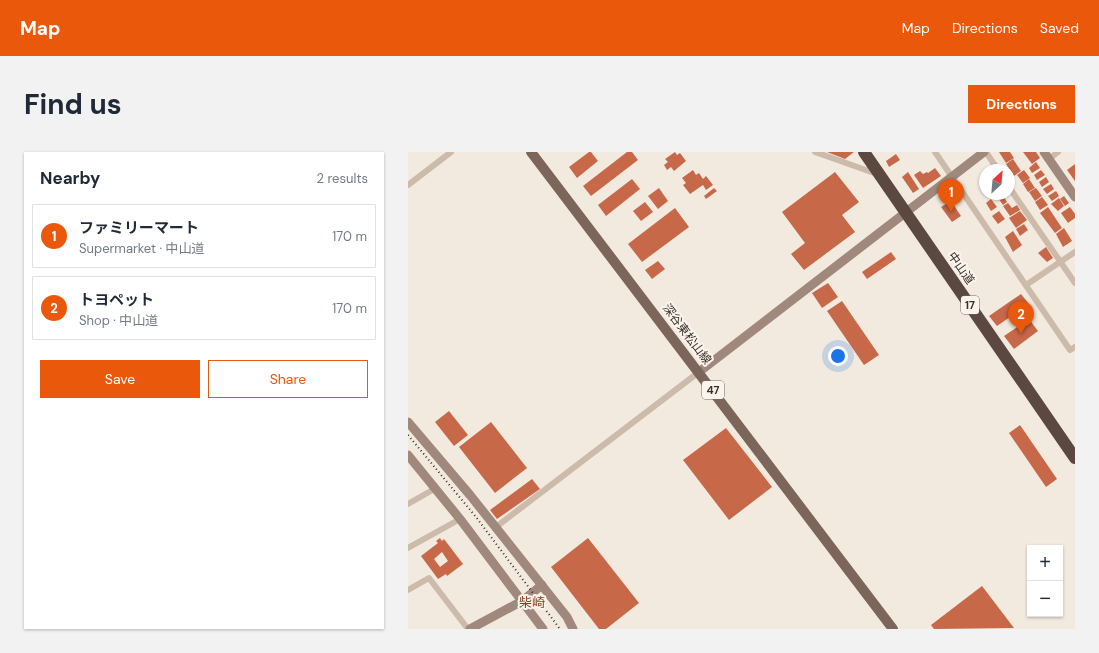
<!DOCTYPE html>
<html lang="en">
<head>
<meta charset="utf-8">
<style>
	body { margin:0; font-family:"DM Sans","Noto Sans JP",sans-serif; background:#f2f2f3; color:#1f2937 }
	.controls { position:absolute; right:12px; bottom:12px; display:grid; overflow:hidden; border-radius:0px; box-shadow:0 1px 3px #0004 }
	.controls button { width:36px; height:36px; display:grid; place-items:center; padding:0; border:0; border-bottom:1px solid #e0e1e3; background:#fff; color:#1f2937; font:20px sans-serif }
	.compass { position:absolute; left:571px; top:12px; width:36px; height:36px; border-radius:50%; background:#fff; box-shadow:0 1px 3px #0004; rotate:26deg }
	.you { position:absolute; left:430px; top:204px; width:14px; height:14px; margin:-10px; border:3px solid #fff; border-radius:50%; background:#1a73e8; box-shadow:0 0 0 6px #1a73e833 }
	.badge { display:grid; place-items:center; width:26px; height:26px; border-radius:50%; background:#ea580c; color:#fff; font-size:13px; font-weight:700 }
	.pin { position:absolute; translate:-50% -33px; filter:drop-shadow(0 1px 2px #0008) }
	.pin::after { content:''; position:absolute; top:21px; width:14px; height:12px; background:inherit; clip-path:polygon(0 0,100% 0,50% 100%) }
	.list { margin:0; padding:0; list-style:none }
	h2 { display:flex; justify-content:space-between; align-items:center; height:52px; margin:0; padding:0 16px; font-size:17px }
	h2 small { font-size:13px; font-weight:400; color:#747a83 }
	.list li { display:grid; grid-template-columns:26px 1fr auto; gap:12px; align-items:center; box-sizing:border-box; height:64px; margin:0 8px 8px; padding:0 8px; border:1px solid #e0e1e3; border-radius:0px }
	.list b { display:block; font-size:15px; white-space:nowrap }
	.list p { margin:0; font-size:13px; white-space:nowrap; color:#747a83 }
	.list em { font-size:13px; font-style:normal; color:#747a83 }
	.actions { display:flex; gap:8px; padding:12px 16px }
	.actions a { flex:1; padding:9px 0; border:1px solid #ea580c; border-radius:0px; text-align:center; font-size:14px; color:#ea580c }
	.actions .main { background:#ea580c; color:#fff }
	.map { position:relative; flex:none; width:667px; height:477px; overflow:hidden; border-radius:0px }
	header { display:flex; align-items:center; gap:24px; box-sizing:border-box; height:56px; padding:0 20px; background:#ea580c; color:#fff }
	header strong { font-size:19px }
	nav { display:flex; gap:22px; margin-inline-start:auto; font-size:14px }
	.intro { display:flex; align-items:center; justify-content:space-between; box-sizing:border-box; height:96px; padding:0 24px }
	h1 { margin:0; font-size:28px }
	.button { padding:10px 18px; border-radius:0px; background:#ea580c; color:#fff; font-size:14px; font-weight:700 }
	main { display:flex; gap:24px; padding:0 24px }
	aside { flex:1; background:#fff; border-radius:0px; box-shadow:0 1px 3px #0004 }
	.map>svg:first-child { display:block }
</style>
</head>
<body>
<header>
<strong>Map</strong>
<nav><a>Map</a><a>Directions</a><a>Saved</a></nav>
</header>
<div class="intro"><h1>Find us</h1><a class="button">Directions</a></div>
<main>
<aside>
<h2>Nearby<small>2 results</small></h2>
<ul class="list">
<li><span class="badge">1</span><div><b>ファミリーマート</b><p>Supermarket · 中山道</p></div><em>170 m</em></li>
<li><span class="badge">2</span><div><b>トヨペット</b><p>Shop · 中山道</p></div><em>170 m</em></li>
</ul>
<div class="actions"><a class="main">Save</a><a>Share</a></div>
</aside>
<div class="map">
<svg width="667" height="477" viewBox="0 0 667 477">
	<rect width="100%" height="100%" fill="#f3eadf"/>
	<!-- building -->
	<g fill="#c76849" fill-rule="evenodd">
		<polygon points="181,0 183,0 190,9 169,26 161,15"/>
		<polygon points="219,0 224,0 230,8 183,44 175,34"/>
		<polygon points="267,0 269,3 272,1 278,9 266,19 263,15 259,18 256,13 260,10 257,7"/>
		<polygon points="419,0 446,0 437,7"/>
		<polygon points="591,0 602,0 606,6 598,11"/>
		<polygon points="615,0 628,0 632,6 624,12"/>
		<polygon points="488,2 492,8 481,15 478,9"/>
		<polygon points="605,7 613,19 606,24 598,12"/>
		<polygon points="628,10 632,16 624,21 621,16"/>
		<polygon points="667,12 667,29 659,18"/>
		<polygon points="527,16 533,24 515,36 506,23 512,19 515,22 519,20 520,21"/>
		<polygon points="285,18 288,23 291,21 295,27 298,24 305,33 298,38 295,33 282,42 275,33 278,31 274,26"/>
		<polygon points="616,18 622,26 615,31 609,23"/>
		<polygon points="633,18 637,23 629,28 626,23"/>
		<polygon points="427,20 451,50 434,63 447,80 396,118 383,102 397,91 374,60"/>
		<polygon points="500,20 511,37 505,41 494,25"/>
		<polygon points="638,25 641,30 634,35 631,30"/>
		<polygon points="224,27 232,37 198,64 190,53"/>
		<polygon points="621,27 627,36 620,40 615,32"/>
		<polygon points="643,32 646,37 639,42 635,37"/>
		<polygon points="251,36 260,49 250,57 240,44"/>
		<polygon points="306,36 309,39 298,47 296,44"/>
		<polygon points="628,36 634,44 627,49 621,40"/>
		<polygon points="648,39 651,44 644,49 640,44"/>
		<polygon points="590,42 600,42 596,45 599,50 595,53 588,43"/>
		<polygon points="656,44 661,51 657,54 652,47"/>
		<polygon points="634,45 640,53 632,58 627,50"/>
		<polygon points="651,46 656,54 650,59 643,52"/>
		<polygon points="583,47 589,55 583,59 578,51"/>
		<polygon points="543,49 553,64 544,70 533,55"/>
		<polygon points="237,50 245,60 233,69 225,59"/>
		<polygon points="600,51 604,56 609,53 612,58 602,64 595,54"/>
		<polygon points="640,55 654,76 647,81 632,61"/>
		<polygon points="662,55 667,62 667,66 660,71 653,61"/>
		<polygon points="267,56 281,75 234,110 220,92"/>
		<polygon points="591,59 597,67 590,72 584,64"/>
		<polygon points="612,59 619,68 608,76 601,66"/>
		<polygon points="616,72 620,78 612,84 608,77"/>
		<polygon points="656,76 664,89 655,95 648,82"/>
		<polygon points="605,79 614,93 605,100 597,85"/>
		<polygon points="638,95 645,106 639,110 630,101"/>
		<polygon points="483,100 488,107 459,127 454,120"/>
		<polygon points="250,109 257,117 244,127 237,118"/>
		<polygon points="420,131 430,145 414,156 404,141"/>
		<polygon points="613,142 621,152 589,174 581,164"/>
		<polygon points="434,149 471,203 456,213 419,159"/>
		<polygon points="621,167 630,179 606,197 596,184"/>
		<polygon points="41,259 60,283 46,294 27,270"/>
		<polygon points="83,270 119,316 87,341 51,295"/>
		<polygon points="612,273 649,327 638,335 601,281"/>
		<polygon points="318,276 364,335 321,368 275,308"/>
		<polygon points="124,327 132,337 89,367 82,358"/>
		<path d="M32,386L34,389L36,387L55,412L39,424L38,422L30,427L13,404L30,391L28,389ZM34,400L40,409L32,415L26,407Z"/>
		<polygon points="180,386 231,451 198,477 191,477 143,415"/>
		<polygon points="574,434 606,476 526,477 523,473"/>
	</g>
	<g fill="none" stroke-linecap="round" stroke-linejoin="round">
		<!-- street -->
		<g stroke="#ccbaab" stroke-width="6">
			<polyline points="407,0 469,22"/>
			<polyline points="527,0 662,198 667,195"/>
			<polyline points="578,0 590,18"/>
			<polyline points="641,7 650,0"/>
			<polyline points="0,33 43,0"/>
			<polyline points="601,35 667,131"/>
			<polyline points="618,133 667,100"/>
			<polyline points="0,352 28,336"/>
			<polyline points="88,375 291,220"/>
			<polyline points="0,396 52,367"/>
			<polyline points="0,438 21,426 60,477"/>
		</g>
		<!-- secondary -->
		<g stroke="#a0897c" stroke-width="9">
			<polyline points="636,0 667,45"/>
			<polyline points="291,220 576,0"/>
			<polyline points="0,270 62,343 159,465 165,477"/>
			<polyline points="0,303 52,367 135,477"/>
			<polyline points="62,477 114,449 134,433"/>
		</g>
		<!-- primary -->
		<polyline stroke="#7c665b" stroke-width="10" points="123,0 485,477"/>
		<!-- highway -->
		<polyline stroke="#5b4941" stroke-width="12" points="456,0 667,306"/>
		<!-- rail -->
		<polyline stroke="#3a2f2a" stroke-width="2" stroke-dasharray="1 3" stroke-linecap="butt" points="0,283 68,365 152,477"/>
	</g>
	<g text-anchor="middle" stroke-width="4" stroke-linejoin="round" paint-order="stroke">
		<!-- shield labels -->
		<g fill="#fbf4ec" stroke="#746a64" stroke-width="1">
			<rect x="553" y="144" width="18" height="18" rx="3"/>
			<rect x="294" y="229" width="22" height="18" rx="3"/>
		</g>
		<g font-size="11" font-weight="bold" fill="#3a2f2a">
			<text x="562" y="157">17</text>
			<text x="305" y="242">47</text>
		</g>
		<!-- street labels -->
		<g font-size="12" fill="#3a2f2a" stroke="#fbf4ec">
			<text transform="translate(553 116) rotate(55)" y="4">中山道</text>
			<text transform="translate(279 182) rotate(53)" y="4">深谷東松山線</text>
		</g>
		<!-- neighbourhood labels -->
		<g font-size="13" fill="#8a3a22" stroke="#fbf4ec">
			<text x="124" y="455">柴崎</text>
		</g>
	</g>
</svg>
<div class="controls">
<button>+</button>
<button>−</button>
</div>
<svg class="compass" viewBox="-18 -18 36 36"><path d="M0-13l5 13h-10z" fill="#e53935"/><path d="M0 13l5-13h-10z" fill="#747a83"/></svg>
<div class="you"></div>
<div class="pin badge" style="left:543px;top:60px">1</div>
<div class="pin badge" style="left:613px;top:182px">2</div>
</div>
</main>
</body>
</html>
